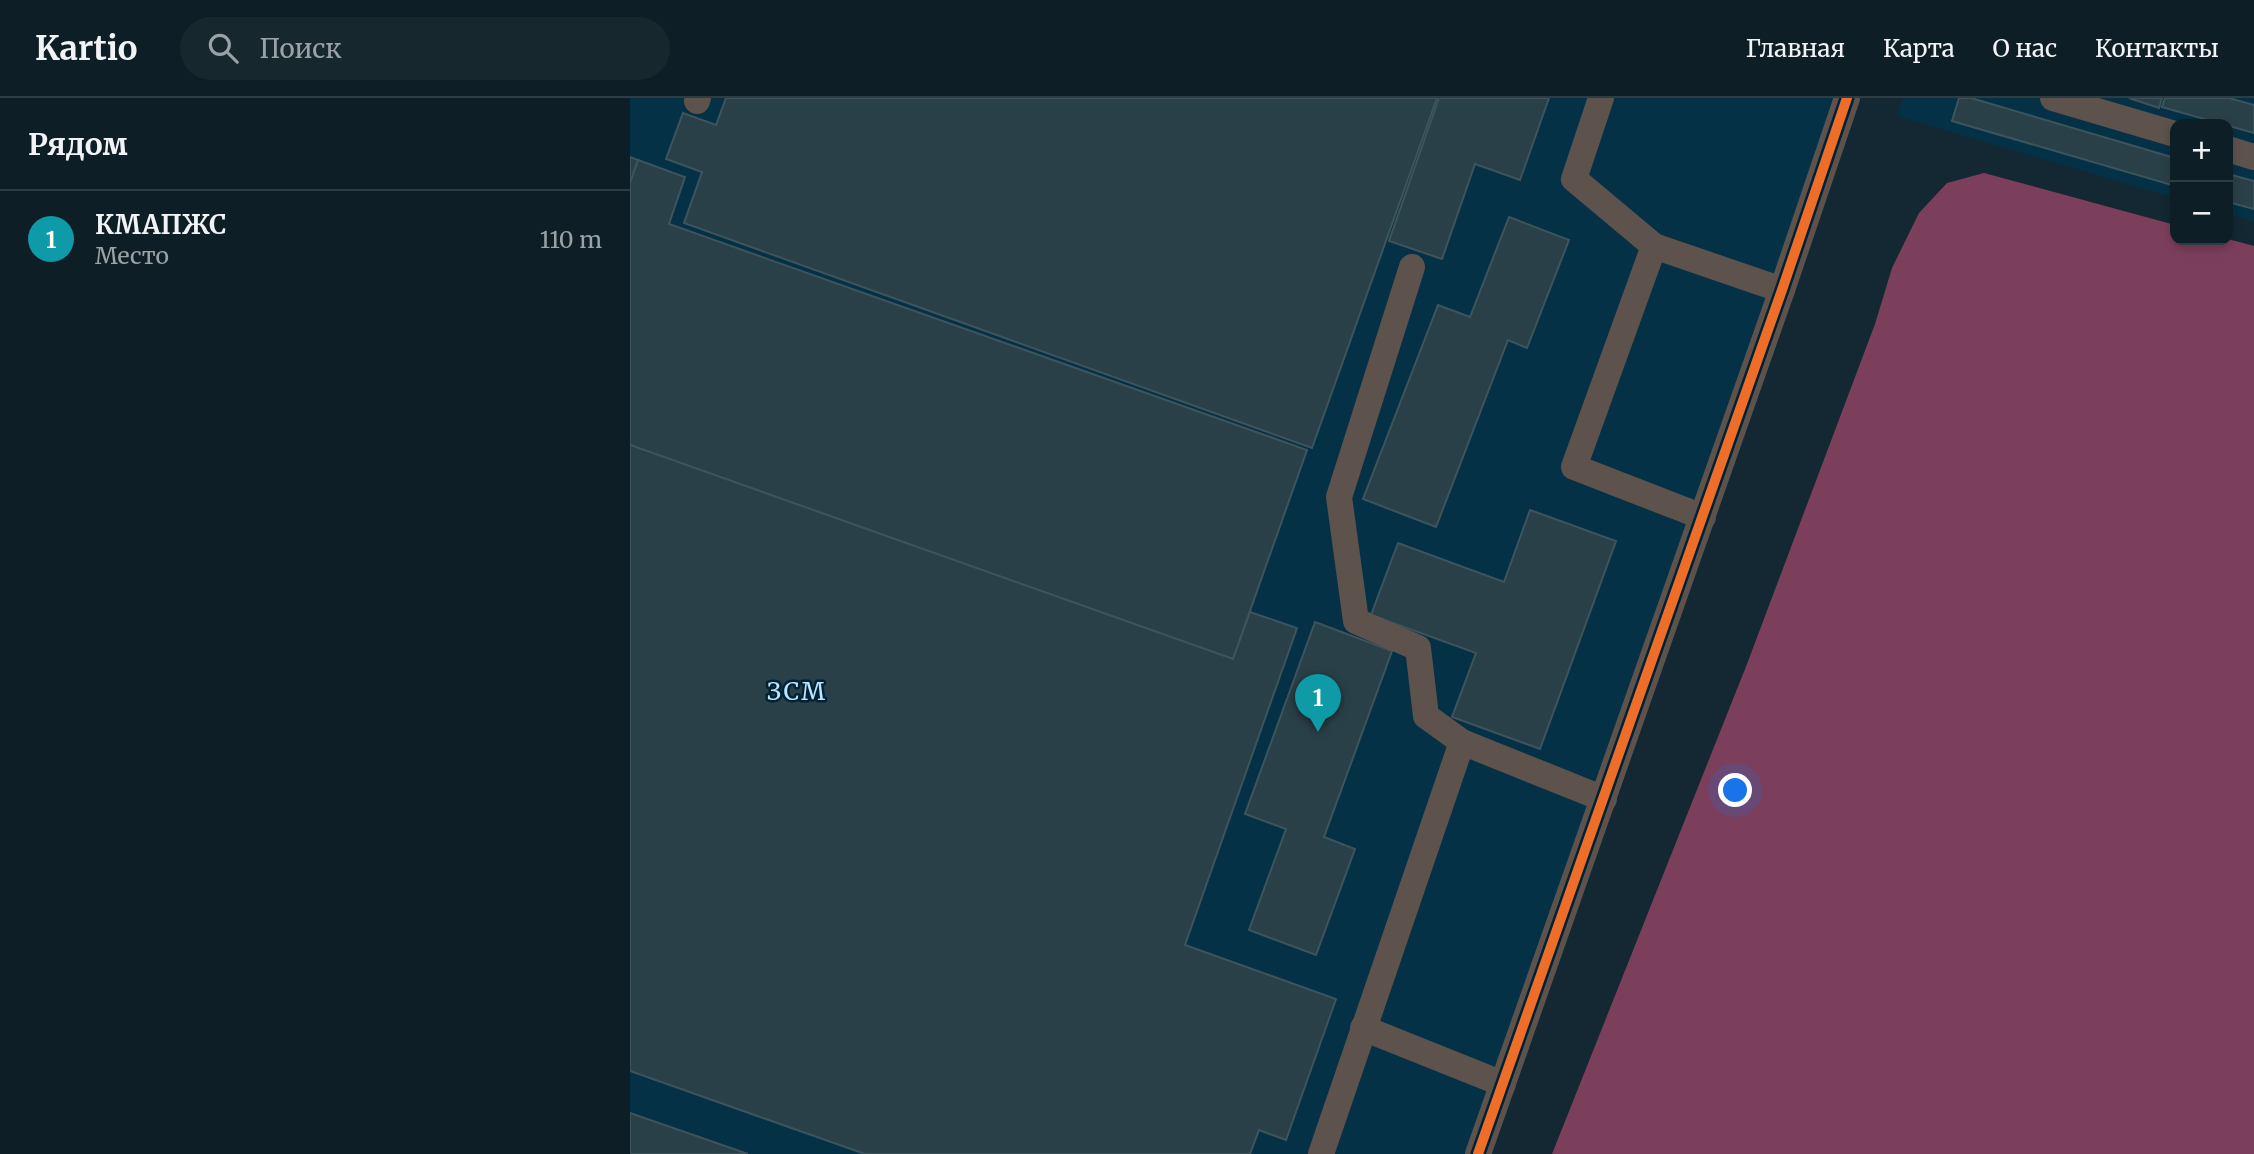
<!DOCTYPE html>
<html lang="ru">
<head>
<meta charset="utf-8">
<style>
	body { margin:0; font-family:Merriweather,serif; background:#17272e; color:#f1f3f6 }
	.controls { position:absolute; right:21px; top:21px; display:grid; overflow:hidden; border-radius:14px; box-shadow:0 4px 10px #0003 }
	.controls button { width:63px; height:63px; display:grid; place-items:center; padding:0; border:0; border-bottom:2px solid #2e3c43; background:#0e1e26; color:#f1f3f6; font:35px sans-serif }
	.you { position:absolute; left:1106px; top:693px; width:24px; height:24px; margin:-18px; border:5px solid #fff; border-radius:50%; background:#1a73e8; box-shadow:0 0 0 10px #1a73e833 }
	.badge { display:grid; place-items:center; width:46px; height:46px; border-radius:50%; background:#8ea5b3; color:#fff; font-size:23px; font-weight:700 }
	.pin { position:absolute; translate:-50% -58px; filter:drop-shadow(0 2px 4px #0008) }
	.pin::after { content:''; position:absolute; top:37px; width:24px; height:21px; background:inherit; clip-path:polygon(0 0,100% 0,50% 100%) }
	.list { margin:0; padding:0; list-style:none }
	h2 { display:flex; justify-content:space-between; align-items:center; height:91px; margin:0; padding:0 28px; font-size:30px }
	h2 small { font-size:23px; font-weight:400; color:#9ba2a7 }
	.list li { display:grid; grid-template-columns:46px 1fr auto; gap:21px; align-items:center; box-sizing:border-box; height:98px; padding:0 28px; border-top:2px solid #2e3c43 }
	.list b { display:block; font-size:26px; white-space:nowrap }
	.list p { margin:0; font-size:23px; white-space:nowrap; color:#9ba2a7 }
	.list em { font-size:23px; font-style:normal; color:#9ba2a7 }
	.icon { flex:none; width:38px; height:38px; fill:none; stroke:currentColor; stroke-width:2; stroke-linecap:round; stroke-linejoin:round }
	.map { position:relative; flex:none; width:1624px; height:1056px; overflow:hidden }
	header { display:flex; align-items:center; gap:42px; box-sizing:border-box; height:98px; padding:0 35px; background:#0e1e26; border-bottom:2px solid #2e3c43 }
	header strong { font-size:33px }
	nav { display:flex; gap:38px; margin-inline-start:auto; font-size:24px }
	.search { width:490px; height:63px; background:#17272e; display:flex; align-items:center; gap:18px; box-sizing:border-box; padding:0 24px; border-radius:38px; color:#9ba2a7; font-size:26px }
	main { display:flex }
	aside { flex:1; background:#0e1e26 }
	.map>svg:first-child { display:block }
</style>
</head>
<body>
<header>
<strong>Kartio</strong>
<div class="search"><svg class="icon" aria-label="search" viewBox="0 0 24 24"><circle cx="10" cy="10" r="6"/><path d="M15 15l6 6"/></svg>Поиск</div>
<nav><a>Главная</a><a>Карта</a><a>О нас</a><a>Контакты</a></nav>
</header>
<main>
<aside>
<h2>Рядом<small></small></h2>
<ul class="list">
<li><span class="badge" style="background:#0f9aa8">1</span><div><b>КМАПЖС</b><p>Место</p></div><em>110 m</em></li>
</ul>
</aside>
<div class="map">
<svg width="1624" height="1056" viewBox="0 0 1624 1056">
	<rect width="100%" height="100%" fill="#132832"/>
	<!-- built -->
	<g fill="#053146">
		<polygon points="0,0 1217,0 848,1056 0,1056"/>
		<polygon points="1273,0 1624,0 1624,124 1598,116 1598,26 1545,26 1545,100 1267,18"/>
	</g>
	<!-- forest -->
	<polygon fill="#7c3f5b" points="1354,75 1545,127 1545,142 1598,141 1624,148 1624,1056 922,1056 1117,566 1245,226 1262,170 1289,115 1317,85"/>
	<!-- building -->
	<g fill="#2a4048" stroke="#3e545c" stroke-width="2">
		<polygon points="96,0 807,0 682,350 54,125 72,74 36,61 53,15 86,27"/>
		<polygon points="809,0 919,0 890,82 845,66 812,161 759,143"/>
		<polygon points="1329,0 1341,0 1545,60 1545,88 1322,23"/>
		<polygon points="1499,0 1532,0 1529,10"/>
		<polygon points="1535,0 1599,0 1624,7 1624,35 1532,9"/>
		<polygon points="0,59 8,62 2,81 0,80"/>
		<polygon points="8,62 55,79 39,126 677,352 603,561 0,347 0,85"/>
		<polygon points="1598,76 1624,83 1624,111 1598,104"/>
		<polygon points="879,119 939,142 897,250 878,242 806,429 733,401 808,207 840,219"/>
		<polygon points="0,347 603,561 620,514 667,530 555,847 706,901 656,1042 629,1032 620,1056 235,1056 0,973"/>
		<polygon points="900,412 986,443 910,651 822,619 846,555 741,517 768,445 874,484"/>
		<polygon points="685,524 762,553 694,739 725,751 686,857 619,832 656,731 615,716"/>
		<polygon points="0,1015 118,1056 0,1056"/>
	</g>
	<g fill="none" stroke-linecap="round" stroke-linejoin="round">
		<!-- minor -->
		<g stroke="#5d534c" stroke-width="26">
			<polyline points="971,0 944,81 1024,148 1152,192"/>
			<polyline points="1423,0 1545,36"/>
			<polyline points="67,3 68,0"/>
			<polyline points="1598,51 1624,59"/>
			<polyline points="1024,148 944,369 1073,419"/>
			<polyline points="782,169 709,399 726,523 788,550 796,618 832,644 974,701"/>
			<polyline points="733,930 873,986"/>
			<polyline points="691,1056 832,644"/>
			<polyline points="848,1056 1152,192 1217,0"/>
		</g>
		<defs>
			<polyline id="cycleway" points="848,1056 1152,192 1217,0"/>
		</defs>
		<!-- cycleway casing -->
		<use href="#cycleway" stroke="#002235" stroke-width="15"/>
		<!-- cycleway -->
		<use href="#cycleway" stroke="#ee6e29" stroke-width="10"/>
	</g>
	<g text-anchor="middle" stroke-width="5" stroke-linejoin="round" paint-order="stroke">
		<!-- neighbourhood labels -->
		<g font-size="24" letter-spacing="2" fill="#bce4fd" stroke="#002235">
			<text x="167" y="602">ЗСМ</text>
		</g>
	</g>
</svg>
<div class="controls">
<button>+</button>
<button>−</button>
</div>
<div class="you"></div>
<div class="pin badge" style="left:688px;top:634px;background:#0f9aa8">1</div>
</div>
</main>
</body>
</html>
